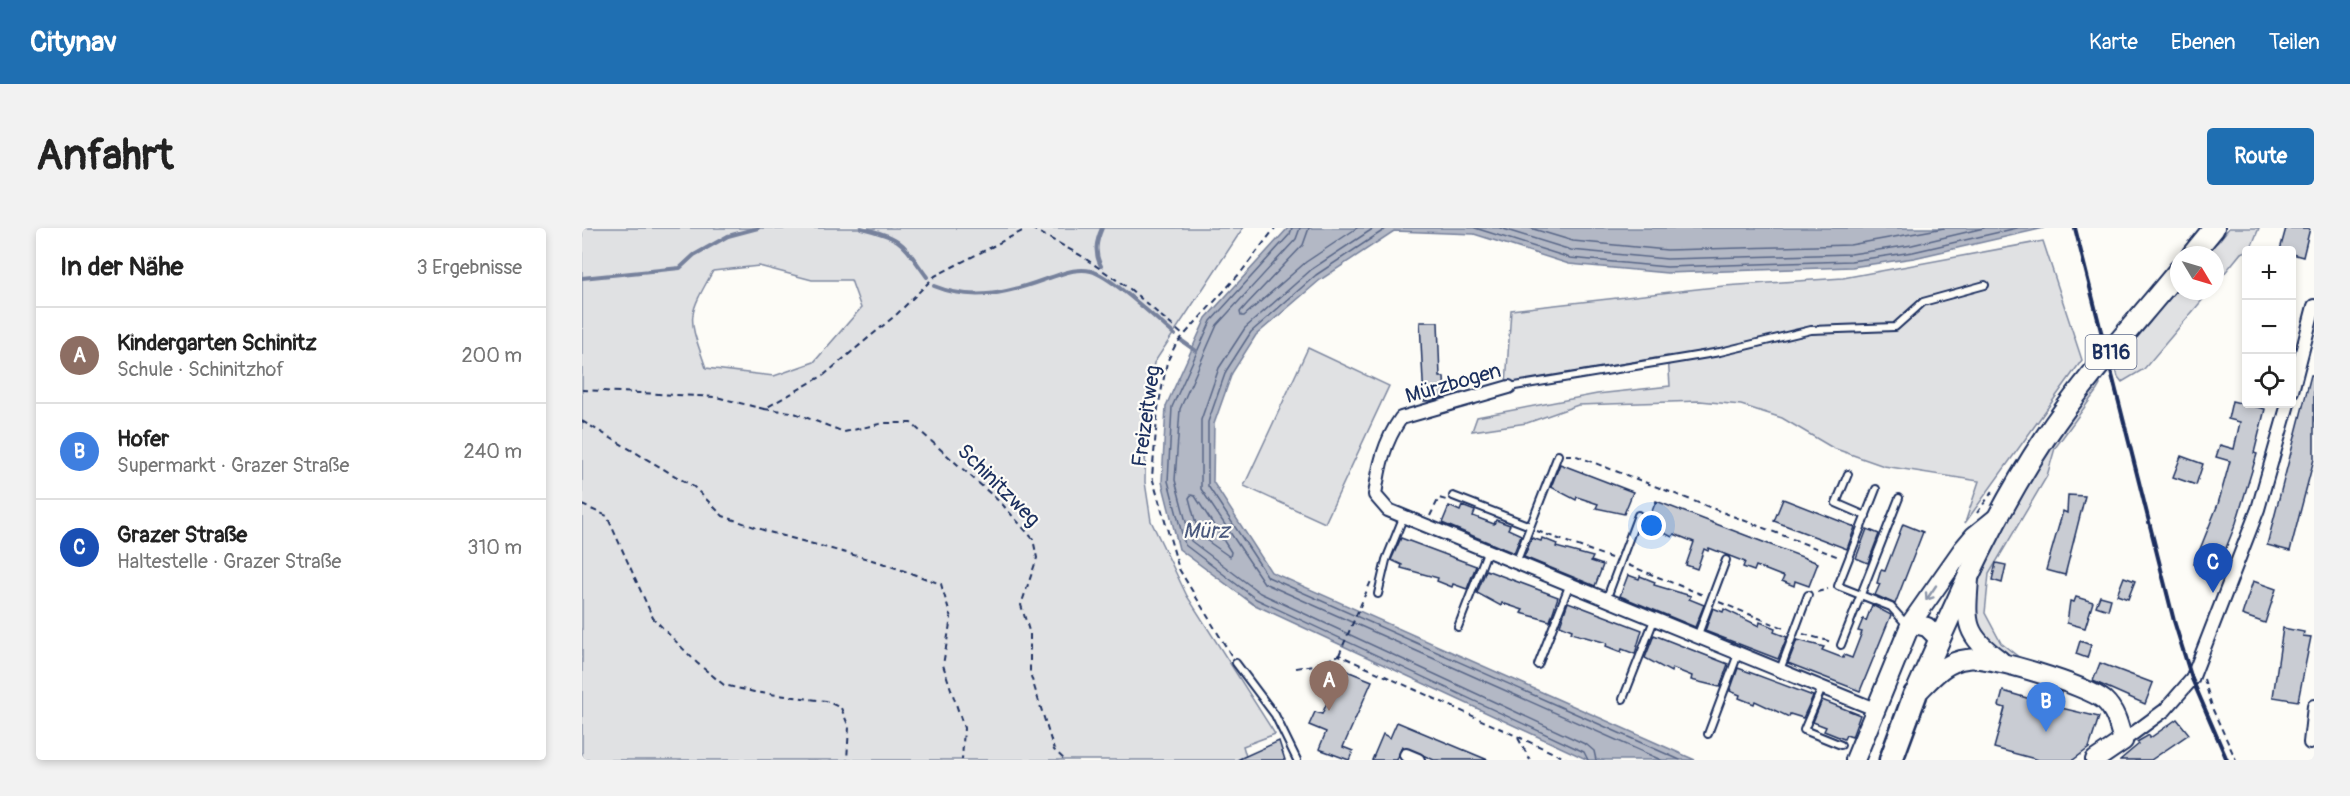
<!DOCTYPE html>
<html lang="de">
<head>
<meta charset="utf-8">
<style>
	body { margin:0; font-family:Pangolin,sans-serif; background:#f2f2f2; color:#222 }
	.controls { position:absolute; right:18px; top:18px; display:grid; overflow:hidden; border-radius:6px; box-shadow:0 3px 9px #0003 }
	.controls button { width:54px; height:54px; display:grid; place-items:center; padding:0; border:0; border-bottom:2px solid #e0e0e0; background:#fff; color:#222; font:30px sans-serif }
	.compass { position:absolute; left:1588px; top:18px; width:54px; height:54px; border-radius:50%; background:#fff; box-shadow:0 3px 9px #0003; rotate:128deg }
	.you { position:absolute; left:1070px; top:298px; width:21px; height:21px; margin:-15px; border:4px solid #fff; border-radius:50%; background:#1a73e8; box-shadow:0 0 0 9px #1a73e833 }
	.badge { display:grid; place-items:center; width:39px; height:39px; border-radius:50%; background:#1f6fb2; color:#fff; font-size:20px; font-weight:700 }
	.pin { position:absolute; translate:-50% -50px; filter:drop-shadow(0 2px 3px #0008) }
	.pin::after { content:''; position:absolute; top:32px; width:21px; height:18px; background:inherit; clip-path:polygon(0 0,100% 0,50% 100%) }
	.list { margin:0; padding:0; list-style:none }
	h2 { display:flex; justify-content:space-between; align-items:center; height:78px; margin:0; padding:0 24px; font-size:26px }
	h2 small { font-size:20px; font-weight:400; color:#767676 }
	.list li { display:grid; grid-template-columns:39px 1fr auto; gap:18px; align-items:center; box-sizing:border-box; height:96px; padding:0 24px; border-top:2px solid #e0e0e0 }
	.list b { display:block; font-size:22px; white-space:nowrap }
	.list p { margin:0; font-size:20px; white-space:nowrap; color:#767676 }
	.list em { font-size:20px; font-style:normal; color:#767676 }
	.icon { flex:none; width:33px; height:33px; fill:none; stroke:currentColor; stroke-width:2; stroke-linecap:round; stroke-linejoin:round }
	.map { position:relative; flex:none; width:1732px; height:532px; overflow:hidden; border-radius:6px }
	header { display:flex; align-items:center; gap:36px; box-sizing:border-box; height:84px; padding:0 30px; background:#1f6fb2; color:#fff }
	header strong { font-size:28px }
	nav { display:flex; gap:33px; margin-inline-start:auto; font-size:21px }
	.intro { display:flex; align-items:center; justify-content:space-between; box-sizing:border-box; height:144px; padding:0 36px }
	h1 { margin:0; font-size:42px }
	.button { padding:15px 27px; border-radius:6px; background:#1f6fb2; color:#fff; font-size:21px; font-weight:700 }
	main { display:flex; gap:36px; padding:0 36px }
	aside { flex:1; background:#fff; border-radius:6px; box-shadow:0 3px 9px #0003 }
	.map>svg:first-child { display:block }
</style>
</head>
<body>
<header>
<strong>Citynav</strong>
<nav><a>Karte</a><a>Ebenen</a><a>Teilen</a></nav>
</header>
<div class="intro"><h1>Anfahrt</h1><a class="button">Route</a></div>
<main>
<aside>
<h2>In der Nähe<small>3 Ergebnisse</small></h2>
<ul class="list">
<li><span class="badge" style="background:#8d6e63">A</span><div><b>Kindergarten Schinitz</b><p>Schule · Schinitzhof</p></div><em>200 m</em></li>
<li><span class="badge" style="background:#3f7fe0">B</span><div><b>Hofer</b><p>Supermarkt · Grazer Straße</p></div><em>240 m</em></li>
<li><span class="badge" style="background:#1a4fb4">C</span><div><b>Grazer Straße</b><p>Haltestelle · Grazer Straße</p></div><em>310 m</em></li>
</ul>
</aside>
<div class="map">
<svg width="1732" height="532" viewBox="0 0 1732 532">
	<rect width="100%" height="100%" fill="#fdfcf7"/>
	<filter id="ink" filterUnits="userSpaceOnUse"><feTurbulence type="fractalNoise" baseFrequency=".0167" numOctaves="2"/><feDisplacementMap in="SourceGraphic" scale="12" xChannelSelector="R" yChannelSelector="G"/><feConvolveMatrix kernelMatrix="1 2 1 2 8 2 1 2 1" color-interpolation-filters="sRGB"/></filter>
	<g filter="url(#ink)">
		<!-- green -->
		<g fill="#e0e1e3" stroke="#7e88a0" stroke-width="1.5" fill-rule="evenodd">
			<path d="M0,0H661L572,135L564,179L563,254L569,293L605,368L693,506L661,518L665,532H0ZM177,38L230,52H269L279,80L232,134L192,148L124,140C106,88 104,91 131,43Z"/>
			<polygon points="1647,0 1677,0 1668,22 1659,25 1633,57 1633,27 1620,27 1636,14"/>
			<polygon points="1461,13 1500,132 1383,295 1397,253 1302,238 1251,220 1200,190 1159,177 1118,173 996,177 945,195 890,203 895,189 1015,166 1088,158 1086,128 924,156 929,82 1142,58 1261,50"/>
			<polygon points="1597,54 1597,63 1628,63 1562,141 1540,154 1536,149 1531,131"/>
			<polygon points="726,120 807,158 743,295 662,258"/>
			<polygon points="1516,149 1518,157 1515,162 1473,220 1465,248 1407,346 1403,385 1419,415 1443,434 1416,425 1391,390 1394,360 1407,330 1465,219"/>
		</g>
		<!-- water -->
		<polygon fill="#b3b8c5" stroke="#76819c" stroke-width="1.5" points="706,0 1462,0 1332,30 1270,39 1085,45 987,36 892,6 812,3 738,52 674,107 650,145 632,196 631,254 689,344 1113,532 1006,532 671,376 597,321 580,254 584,178 624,90"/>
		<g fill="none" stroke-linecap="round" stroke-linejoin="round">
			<!-- shore -->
			<g stroke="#586687" stroke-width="1.5">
				<polyline points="710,0 708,6 629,93 590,179 586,253 603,317 674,371 1002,524 1006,532"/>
				<polyline points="718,0 714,11 635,97 598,181 593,252 609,313 678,365 1005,517 1012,523 1014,532"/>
				<polyline points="727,0 721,17 665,76 658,84 659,88 662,88 724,34 775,0"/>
				<polyline points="792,0 730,41 663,100 637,140 619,192 619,261 682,355 1079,532"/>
				<polyline points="805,0 734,47 669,104 644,143 626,194 626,258 686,349 1098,532"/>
				<polyline points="893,0 988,30 1085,39 1269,33 1331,24 1435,0"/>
				<polyline points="918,0 989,22 1085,31 1269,26 1330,17 1402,0"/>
				<polyline points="948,0 991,13 1085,22 1268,17 1362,0"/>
				<polygon points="609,267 613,268 649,324 648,329 617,307 607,270"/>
			</g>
			<!-- stream -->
			<g stroke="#76819c" stroke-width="4">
				<polyline points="194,0 201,0"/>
				<path d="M279,0C322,10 320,15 345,49"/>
				<path d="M519,38C512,24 514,14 520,0"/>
				<polyline points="0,50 98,40 112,27 146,8 176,0"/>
				<path d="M352,58C391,74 426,65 464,51C478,47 494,39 509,43C529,48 575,92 593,107"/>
				<polyline points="600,113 614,123"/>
			</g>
		</g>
		<!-- building -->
		<g fill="#c9ccd3" stroke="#1b2f5e" stroke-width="1.5">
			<polygon points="1704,0 1728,0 1721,29 1710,26 1710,22 1698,22"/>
			<polygon points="838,94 856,94 858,149 862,149 863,169 848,173 842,173"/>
			<polygon points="1729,147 1732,147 1732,231 1708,323 1685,317"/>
			<polygon points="1650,173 1683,181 1672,225 1675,226 1654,295 1634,345 1612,336 1636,276 1648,233 1634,229 1638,217 1652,221 1658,194 1646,191"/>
			<polygon points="1599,228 1621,236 1614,257 1591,249"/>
			<polygon points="978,236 1051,264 1042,286 1014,280 1016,276 995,269 994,272 969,259"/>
			<polygon points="1486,267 1503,268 1483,347 1464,342 1481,283 1485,285"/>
			<polygon points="1201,271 1273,299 1265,321 1192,293"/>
			<polygon points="1074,273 1236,335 1227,358 1213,353 1212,358 1200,353 1202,349 1174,338 1172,343 1161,339 1163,334 1127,320 1126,323 1122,321 1115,341 1104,337 1112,314 1092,306 1090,309 1065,296"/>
			<polygon points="867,278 878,283 880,278 893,283 891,288 912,296 914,292 928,297 926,301 939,307 932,325 860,295"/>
			<polygon points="1321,296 1341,304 1313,376 1293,367 1298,356 1295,355 1299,342 1303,343"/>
			<polygon points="1285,301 1297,306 1286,335 1274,330"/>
			<polygon points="819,310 894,338 885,361 871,356 870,359 855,353 856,350 819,340 820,337 809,332"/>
			<polygon points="950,310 959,313 960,310 975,316 974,319 1011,329 1009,333 1021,337 1013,358 942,329"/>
			<polygon points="1414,335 1424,337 1420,355 1410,352"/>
			<polygon points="904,342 976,369 968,393 939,385 941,382 920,375 919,378 895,365"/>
			<polygon points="1046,347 1057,351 1058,348 1073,354 1072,357 1109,368 1107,371 1122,377 1113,399 1038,368"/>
			<polygon points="1542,349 1553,353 1546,371 1535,367"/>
			<polygon points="1671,353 1694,361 1683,395 1660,387"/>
			<polygon points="1518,368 1529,371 1526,382 1514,378"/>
			<polygon points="1494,369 1511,374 1503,400 1485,395 1488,373 1492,374"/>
			<polygon points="986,374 1060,402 1053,426 1040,421 1039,424 1024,418 1025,415 989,405 990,402 978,397"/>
			<polygon points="1290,377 1309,387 1278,463 1206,435 1215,412 1242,419 1240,422 1261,430 1262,427 1270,430 1280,404 1276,403 1281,391 1284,393"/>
			<polygon points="1131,380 1141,384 1142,381 1177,398 1178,394 1193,400 1192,404 1205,409 1196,431 1123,403"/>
			<polygon points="1701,400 1722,404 1721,408 1729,409 1716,473 1691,469"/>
			<polygon points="1072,407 1146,436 1138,459 1109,452 1110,448 1090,440 1089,444 1063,430"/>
			<polygon points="1498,413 1509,417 1505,430 1494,426"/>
			<polygon points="1518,435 1571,455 1563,476 1511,453"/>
			<polygon points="1156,440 1231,468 1221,490 1208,486 1207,489 1173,473 1172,476 1157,470 1158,467 1148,463"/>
			<polygon points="760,441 790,453 761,519 771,523 767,532 737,521 744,504 727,497 733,484 740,486"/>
			<polygon points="1459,458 1479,465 1475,479 1517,489 1507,520 1491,532 1457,532 1412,520 1423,480 1417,478 1421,463 1455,473"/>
			<polygon points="1240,472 1278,487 1270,509 1264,507 1262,511 1242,503 1244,499 1231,494"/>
			<polygon points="1595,491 1607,506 1569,532 1538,532 1557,516 1555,514 1567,507 1568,510"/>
			<polygon points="815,494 906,532 852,532 820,518 815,532 790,532 801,506 808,510"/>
			<polygon points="697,513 703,532 655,532"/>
		</g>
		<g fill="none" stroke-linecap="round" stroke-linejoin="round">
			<defs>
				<g id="lane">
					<polyline points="927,159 1138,124 1229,102 1313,99 1341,74 1403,57"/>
					<polyline points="1266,246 1254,275 1284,288"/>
					<polyline points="1294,261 1256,358 1309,379 1325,397"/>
					<polyline points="871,268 948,298"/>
					<polyline points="934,335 976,227"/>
					<polyline points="796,366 804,332 821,290"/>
					<polyline points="1024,372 1056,287"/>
					<polyline points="876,399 905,324"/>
					<polyline points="1115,409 1144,332"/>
					<polyline points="1259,417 1317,270"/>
					<polyline points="654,435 693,487 715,532"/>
					<polyline points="956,437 987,358"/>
					<polyline points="1198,442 1226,367"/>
					<polyline points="1240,460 1222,502 1259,517"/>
					<polyline points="1041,471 1072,392"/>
					<polyline points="1126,506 1156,426"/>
				</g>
				<g id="street">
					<path d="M927,159L819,190C802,214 797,238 793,267L806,282L1295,482"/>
					<polyline points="1710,163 1732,78"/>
					<polyline points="1541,513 1583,482 1610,451 1676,281 1706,176"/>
					<polyline points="1728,515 1732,478"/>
					<polyline points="824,527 836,532"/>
				</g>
				<g id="secondary">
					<path d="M1387,351C1384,393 1381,406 1418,432"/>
					<polyline points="1329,395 1345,399 1358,412"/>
					<path d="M1336,464C1350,450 1364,433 1385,431C1407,427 1505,458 1522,472C1534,483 1537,498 1541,513L1513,532"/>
					<polyline points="1273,532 1329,395 1381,321 1392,308 1413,291"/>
				</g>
				<g id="primary">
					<polyline points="1610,27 1632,0"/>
					<path d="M1333,467C1372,379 1409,291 1463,210C1502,151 1552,97 1597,42"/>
				</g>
				<polyline id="highway" points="1309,532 1333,467"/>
			</defs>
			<!-- lane casing -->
			<use href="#lane" stroke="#1b2f5e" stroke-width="10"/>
			<!-- street casing -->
			<use href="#street" stroke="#1b2f5e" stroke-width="16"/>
			<!-- secondary casing -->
			<use href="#secondary" stroke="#1b2f5e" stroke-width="22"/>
			<!-- primary casing -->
			<use href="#primary" stroke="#1b2f5e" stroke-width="24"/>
			<!-- highway casing -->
			<use href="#highway" stroke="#1b2f5e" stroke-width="27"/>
			<!-- path -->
			<g stroke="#1b2f5e" stroke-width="2" stroke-dasharray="6 4.5" stroke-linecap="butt">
				<polyline points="449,0 498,27 548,61 601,107"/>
				<polyline points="0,162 134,169 182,181 242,147 315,86 353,48 446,0"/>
				<polyline points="182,181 210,184 262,204 302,195 329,195 420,276 451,311 455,330 439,377 448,406 448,445 472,522 483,532"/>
				<polyline points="0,193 112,259 141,288 187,304 297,334 359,356 369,390 361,437 382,500 380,532"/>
				<polyline points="984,227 992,227 1257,329"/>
				<polyline points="0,277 25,288 71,390 115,435 142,457 172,464 244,473 259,480 267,499 265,532"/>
				<polyline points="1395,285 1413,260"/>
				<polyline points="848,288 857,270 864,272"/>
				<polyline points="955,303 1029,330"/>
				<polyline points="1046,337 1121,367"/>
				<polyline points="1235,364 1246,361"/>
				<polyline points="1137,374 1204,401"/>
				<polyline points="1221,406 1250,414"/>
				<polyline points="649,427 597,341 570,249 576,180 585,134 594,116 660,43 693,0"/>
				<polyline points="757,427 789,353"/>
				<polyline points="714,440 737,436 757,427 987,532"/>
				<polyline points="1622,451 1631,482 1654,532"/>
				<polyline points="936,510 948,532"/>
			</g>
			<!-- lane -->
			<use href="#lane" stroke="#fdfcf7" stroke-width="6"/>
			<!-- street -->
			<use href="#street" stroke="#fdfcf7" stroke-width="12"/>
			<!-- secondary -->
			<use href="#secondary" stroke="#fdfcf7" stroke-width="18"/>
			<!-- primary -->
			<use href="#primary" stroke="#fdfcf7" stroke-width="20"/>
			<!-- highway -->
			<use href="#highway" stroke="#fdfcf7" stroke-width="22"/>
			<!-- rail -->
			<polyline stroke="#1b2f5e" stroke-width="4" points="1493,0 1592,393 1610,451 1645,532"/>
		</g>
		<!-- one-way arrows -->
		<defs><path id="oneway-shaft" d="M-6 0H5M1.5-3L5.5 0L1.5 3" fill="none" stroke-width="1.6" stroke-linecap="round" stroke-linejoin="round" transform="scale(1.5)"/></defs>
		<use stroke="#8c96aa" href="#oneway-shaft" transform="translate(1349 365) rotate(124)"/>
	</g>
	<g text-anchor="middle" stroke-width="4.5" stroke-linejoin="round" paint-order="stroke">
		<!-- shield labels -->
		<rect fill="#fdfcf7" stroke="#5f6c8c" stroke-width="1.5" x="1503.5" y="107" width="51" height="34" rx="4.5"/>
		<g font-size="20" font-weight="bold" fill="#1b2f5e">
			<text x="1529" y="131">B116</text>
		</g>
		<!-- street labels -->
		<g font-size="21" fill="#1b2f5e" stroke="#fdfcf7">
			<text transform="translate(871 155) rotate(-16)" y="7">Mürzbogen</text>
			<text transform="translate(564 188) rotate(-82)" y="7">Freizeitweg</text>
			<text transform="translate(417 257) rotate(45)" y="7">Schinitzweg</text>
		</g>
		<!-- water labels -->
		<g font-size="22" font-style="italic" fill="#49587d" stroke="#fdfcf7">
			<text x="624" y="310">Mürz</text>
		</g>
	</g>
</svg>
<div class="controls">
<button>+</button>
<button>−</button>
<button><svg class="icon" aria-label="locate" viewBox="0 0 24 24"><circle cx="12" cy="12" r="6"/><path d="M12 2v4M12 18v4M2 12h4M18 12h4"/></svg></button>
</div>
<svg class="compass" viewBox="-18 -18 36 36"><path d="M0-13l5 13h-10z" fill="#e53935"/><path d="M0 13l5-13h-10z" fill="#767676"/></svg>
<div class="you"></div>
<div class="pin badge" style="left:747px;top:483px;background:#8d6e63">A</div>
<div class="pin badge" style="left:1464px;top:504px;background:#3f7fe0">B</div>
<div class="pin badge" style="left:1631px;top:365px;background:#1a4fb4">C</div>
</div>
</main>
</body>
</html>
